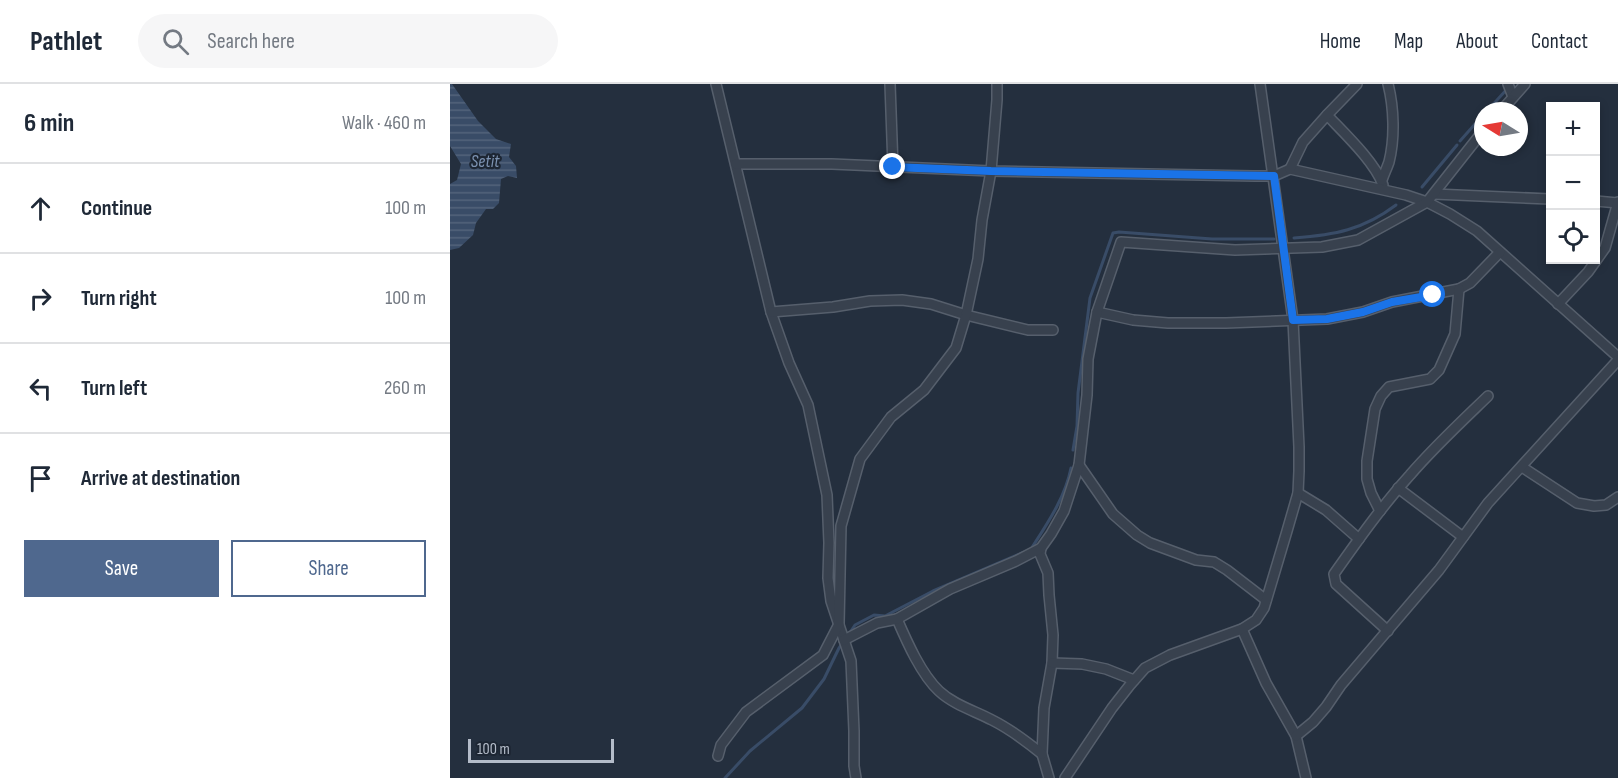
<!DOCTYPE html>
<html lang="en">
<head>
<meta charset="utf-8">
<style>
	body { margin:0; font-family:"Sofia Sans Condensed",sans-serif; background:#f6f6f7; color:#1f2937 }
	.controls { position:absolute; right:18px; top:18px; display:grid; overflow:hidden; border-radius:0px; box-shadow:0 3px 9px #0003 }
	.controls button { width:54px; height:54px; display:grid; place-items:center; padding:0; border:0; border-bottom:2px solid #e0e1e3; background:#fff; color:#1f2937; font:30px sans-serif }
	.compass { position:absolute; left:1024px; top:18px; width:54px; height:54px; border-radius:50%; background:#fff; box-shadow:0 3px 9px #0003; rotate:281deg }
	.scale { position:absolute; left:18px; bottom:15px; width:146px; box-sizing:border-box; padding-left:6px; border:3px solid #b4bcc9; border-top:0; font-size:16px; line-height:21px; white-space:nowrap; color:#b4bcc9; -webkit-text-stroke:4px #1d2633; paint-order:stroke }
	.stop { position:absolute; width:18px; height:18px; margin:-14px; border:4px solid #1a73e8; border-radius:50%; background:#fff }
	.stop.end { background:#1a73e8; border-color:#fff; box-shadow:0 2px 6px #0008 }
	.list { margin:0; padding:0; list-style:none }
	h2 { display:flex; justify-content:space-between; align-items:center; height:78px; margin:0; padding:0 24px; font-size:26px }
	h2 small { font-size:20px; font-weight:400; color:#747a83 }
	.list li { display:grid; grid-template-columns:39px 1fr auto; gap:18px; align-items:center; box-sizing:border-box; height:90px; padding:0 24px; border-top:2px solid #e0e1e3 }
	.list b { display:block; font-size:22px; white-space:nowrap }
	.list em { font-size:20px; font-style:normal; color:#747a83 }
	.actions { display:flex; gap:12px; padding:18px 24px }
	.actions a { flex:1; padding:14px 0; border:2px solid #4f688e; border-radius:0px; text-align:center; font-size:21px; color:#4f688e }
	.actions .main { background:#4f688e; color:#fff }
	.icon { flex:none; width:33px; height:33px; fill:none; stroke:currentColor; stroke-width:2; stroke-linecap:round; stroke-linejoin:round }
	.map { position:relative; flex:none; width:1168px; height:694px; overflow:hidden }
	header { display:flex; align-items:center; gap:36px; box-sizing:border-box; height:84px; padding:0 30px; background:#fff; border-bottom:2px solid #e0e1e3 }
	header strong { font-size:28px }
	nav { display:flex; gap:33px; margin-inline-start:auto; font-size:21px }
	.search { width:420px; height:54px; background:#f6f6f7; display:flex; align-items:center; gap:15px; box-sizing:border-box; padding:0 21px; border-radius:33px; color:#747a83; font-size:22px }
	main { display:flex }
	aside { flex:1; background:#fff }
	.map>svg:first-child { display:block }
</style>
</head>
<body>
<header>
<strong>Pathlet</strong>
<div class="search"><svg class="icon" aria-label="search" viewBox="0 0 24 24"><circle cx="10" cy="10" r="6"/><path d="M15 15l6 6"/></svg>Search here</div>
<nav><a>Home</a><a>Map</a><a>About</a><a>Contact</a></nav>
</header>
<main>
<aside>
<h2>6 min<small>Walk · 460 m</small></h2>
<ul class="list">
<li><svg class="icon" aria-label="ahead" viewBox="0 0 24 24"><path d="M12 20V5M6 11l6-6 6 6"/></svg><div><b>Continue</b></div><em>100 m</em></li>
<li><svg class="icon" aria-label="right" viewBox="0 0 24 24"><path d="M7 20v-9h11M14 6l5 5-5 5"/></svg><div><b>Turn right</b></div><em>100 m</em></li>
<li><svg class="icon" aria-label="left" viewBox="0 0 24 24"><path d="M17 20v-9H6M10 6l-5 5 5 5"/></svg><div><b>Turn left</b></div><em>260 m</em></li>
<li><svg class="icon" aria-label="arrive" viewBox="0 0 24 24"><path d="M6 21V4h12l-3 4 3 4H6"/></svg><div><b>Arrive at destination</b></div></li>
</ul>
<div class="actions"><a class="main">Save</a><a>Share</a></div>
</aside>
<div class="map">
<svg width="1168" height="694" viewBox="0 0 1168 694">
	<defs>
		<pattern id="water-rules" width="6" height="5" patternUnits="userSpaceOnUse" patternTransform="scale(1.5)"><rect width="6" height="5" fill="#394c67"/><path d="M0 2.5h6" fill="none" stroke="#53647b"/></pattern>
	</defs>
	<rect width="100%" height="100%" fill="#242f3e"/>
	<!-- water -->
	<polygon fill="url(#water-rules)" points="0,0 2,0 28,37 46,55 61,60 59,73 66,82 67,94 58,92 51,95 49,119 43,125 36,125 26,139 23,151 9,164 0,166 0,100 7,96 11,80 0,62"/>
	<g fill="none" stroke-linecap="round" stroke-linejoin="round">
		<!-- stream -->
		<g stroke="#394c67" stroke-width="3">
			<polyline points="1037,27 1058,4"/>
			<polyline points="1010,57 1033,31"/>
			<polyline points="972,103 1007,61"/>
			<path d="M844,154C884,151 913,146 946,121"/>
			<polyline points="623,366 627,342 628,309 640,214 663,149 669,148 762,155 824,155"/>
			<path d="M581,465C597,440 615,414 621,384"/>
			<polyline points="399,550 405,541 424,531 435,532 483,507 572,469"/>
			<polyline points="275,694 300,667 352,624 374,595 389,564 393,558"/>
		</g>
		<defs>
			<g id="minor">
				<polyline points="266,0 321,228 339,279 358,321 377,411 379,459 378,494 381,517 401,577 404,647 404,682 406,694"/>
				<polyline points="440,0 443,83"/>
				<polyline points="1058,0 1063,13"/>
				<polyline points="1051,27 1075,0"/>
				<path d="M877,31C894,49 925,78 933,101"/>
				<polyline points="286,80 382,80 541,87 804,92 824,92 840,85 956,111 977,118 1000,130 1027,147 1168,273"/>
				<polyline points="840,85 853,58 877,31 907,0"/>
				<path d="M932,96C934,90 937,84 939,78C945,54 944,24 938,0"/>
				<polyline points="984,110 1100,115"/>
				<polyline points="1146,117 1168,119"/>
				<polyline points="1108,220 1138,188 1155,164 1168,118"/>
				<polyline points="321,228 383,223 420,217 452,216 481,220 516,231 578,246 603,246"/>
				<polyline points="647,228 683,236 718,239 776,239 877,235 913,228 942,218 1009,205 1020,199 1050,168"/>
				<polyline points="629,381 663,430 687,451 700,459 746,476 764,478 777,486 816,516"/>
				<polyline points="1072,383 1127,419 1144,422 1156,421 1168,413"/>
				<polyline points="948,404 1013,453"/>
				<polyline points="848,409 876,426 909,455"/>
				<polyline points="930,427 921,409 917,395 917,377 925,325 931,312 939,303 980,295 989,286 1005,250 1009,205"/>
				<polyline points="591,464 590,470 598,489 599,511 603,551 602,579 594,624 592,670 599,694"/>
				<path d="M447,535C457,558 471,590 489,607C504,621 525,627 542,636C560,645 576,657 592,670"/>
				<polyline points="792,545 816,599 846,652 856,694"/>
				<path d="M938,547L886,500L884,490C908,456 932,422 960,391C984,363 1011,338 1038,312"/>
				<polyline points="394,556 427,539 447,535 500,505 566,477 591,464 601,450 614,427 629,381 637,311 638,275 647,228 671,158 785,166 872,163 908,156 977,118 1033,47"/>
				<polyline points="602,579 632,580 656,585 684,596"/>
				<polyline points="846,652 863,638 876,623 891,601 989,486 1038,419 1168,276"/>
				<polyline points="268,672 271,661 296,628 373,571 389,540 391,442 410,375 441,333 474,306 506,264 516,231 528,175 532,136 541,87 547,16 547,0"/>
				<polyline points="615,694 662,624 680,601 695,584 720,571 792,545 806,536 814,524 837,447 848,409 849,387 849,363 843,236 810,0"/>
			</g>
		</defs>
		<!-- minor casing -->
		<use href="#minor" stroke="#565f6c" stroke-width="12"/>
		<!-- minor -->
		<use href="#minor" stroke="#38414e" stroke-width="9"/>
	</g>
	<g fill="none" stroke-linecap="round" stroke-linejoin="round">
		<!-- route -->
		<polyline stroke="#1a73e8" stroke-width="8" points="443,83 541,87 824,92 843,236 877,235 913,228 942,218 983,211"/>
	</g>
	<g text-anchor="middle" stroke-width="4.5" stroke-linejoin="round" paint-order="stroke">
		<!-- water labels -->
		<g font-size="18" font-style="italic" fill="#7c92b1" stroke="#1d2633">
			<text x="35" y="83">Setit</text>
		</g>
	</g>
</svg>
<div class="controls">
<button>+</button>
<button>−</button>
<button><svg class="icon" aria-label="locate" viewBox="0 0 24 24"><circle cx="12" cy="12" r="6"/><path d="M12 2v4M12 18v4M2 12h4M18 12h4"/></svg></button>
</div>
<svg class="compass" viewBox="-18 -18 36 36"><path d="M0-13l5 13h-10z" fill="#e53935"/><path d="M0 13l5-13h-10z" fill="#747a83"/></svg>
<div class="scale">100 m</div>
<div class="stop" style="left:983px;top:211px"></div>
<div class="stop end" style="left:443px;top:83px"></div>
</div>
</main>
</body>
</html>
